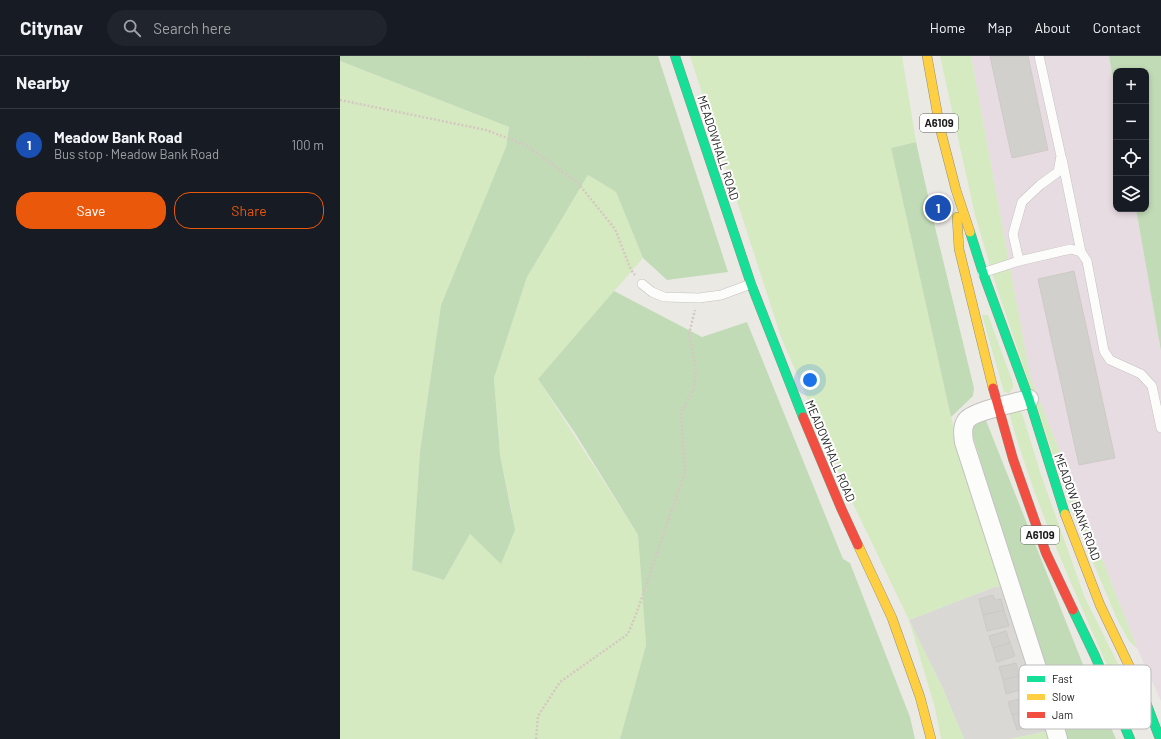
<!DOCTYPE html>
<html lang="en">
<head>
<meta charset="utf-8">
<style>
	body { margin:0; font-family:Barlow,sans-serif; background:#20242c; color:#f1f3f6 }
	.controls { position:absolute; right:12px; top:12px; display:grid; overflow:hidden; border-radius:8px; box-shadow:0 2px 6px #0003 }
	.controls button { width:36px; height:36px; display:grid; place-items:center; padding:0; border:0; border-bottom:1px solid #363941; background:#171b24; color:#f1f3f6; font:20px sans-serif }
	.you { position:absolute; left:470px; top:324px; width:14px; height:14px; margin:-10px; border:3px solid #fff; border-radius:50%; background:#1a73e8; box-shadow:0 0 0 6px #1a73e833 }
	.badge { display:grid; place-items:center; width:26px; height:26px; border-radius:50%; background:#ea580c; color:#fff; font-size:13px; font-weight:700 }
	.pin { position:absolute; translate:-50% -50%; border:2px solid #fff; box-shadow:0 1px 4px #0006 }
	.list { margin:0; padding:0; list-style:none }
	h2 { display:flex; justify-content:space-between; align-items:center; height:52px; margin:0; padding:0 16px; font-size:17px }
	h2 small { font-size:13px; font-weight:400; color:#9ea1a6 }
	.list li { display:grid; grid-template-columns:26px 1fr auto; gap:12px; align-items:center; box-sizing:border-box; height:72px; padding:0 16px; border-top:1px solid #363941 }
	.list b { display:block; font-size:15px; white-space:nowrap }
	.list p { margin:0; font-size:13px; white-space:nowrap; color:#9ea1a6 }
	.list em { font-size:13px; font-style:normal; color:#9ea1a6 }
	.actions { display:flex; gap:8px; padding:12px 16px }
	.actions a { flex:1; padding:9px 0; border:1px solid #ea580c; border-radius:16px; text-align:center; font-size:14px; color:#ea580c }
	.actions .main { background:#ea580c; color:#fff }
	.icon { flex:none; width:22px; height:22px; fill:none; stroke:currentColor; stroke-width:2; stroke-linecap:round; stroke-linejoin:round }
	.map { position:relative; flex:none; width:821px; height:683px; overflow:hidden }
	header { display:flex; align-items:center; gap:24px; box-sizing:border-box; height:56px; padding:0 20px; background:#171b24; border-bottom:1px solid #363941 }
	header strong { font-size:19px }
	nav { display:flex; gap:22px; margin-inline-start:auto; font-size:14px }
	.search { width:280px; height:36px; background:#20242c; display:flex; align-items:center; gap:10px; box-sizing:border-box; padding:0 14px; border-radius:22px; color:#9ea1a6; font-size:15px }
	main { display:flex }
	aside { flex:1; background:#171b24 }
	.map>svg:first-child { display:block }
</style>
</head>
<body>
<header>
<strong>Citynav</strong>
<div class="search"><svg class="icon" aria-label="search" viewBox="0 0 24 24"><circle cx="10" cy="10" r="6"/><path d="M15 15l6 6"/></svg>Search here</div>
<nav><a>Home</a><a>Map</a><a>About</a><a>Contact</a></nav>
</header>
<main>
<aside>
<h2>Nearby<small></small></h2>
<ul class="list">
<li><span class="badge" style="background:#1a4fb4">1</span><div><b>Meadow Bank Road</b><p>Bus stop · Meadow Bank Road</p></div><em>100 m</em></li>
</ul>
<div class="actions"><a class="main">Save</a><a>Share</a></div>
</aside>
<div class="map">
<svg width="821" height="683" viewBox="0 0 821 683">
	<rect width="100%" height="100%" fill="#eae9e4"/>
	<!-- residential -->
	<polygon fill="#d9d8d5" points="677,527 718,673 670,683 624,683 603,633 569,564 654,531"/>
	<!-- industrial -->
	<polygon fill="#e8dce3" points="631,0 769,0 776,40 776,153 796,153 821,295 821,645 797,592 690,320"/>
	<!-- grass -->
	<g fill="#d5eac0">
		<polygon points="350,0 562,0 576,86 551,92 611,361 633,438 663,530 654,531 569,564 603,633 624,683 601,683 595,652 569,564 507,435 441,281"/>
		<polygon points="600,0 631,0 690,320 797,592 789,585 777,563 734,461 654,223 635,159"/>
		<polygon points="0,5 169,71 166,91 101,249 80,395 72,514 104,524 130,478 161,507 172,456 160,399 154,322 187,221 248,119 276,136 303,202 198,323 298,479 306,589 280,683 0,683"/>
		<polygon points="642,259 648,259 673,327 673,332 669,337 664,336"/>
		<path d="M680,354L683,360L701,419L745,542L781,614L772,620C734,534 694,448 669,356Z"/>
		<polygon points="709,675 711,683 670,683"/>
	</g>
	<!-- forest -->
	<g fill="#c2dbb7">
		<polygon points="0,0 318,0 388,216 327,224 303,202 276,136 248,119 187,221 154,322 160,399 175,474 161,508 130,478 104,524 72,514 80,395 101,249 166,91 169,71 0,5"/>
		<polygon points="769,0 821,0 821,295 796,153 806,153 806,15 776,15 776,40"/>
		<polygon points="576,86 595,171 634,332 633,340 611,361 551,92"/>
		<polygon points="274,235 362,281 407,266 503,503 510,507 570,661 575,683 280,683 306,589 298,479 235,377 198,323"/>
		<polygon points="645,362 742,606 776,683 721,683 677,527 630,370"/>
	</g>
	<!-- building -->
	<g fill="#d2d0cd" stroke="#cdcac5">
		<polygon points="650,0 688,0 708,94 672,102"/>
		<polygon points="734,215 775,402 739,409 698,223"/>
		<polygon points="653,539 655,544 661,543 664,554 643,559 639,543"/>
		<polygon points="664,554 669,570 647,575 643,559"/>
		<polygon points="666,575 670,587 653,592 649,580"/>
		<polygon points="670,587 675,600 657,606 653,592"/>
		<polygon points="676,607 679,620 663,624 659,611"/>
		<polygon points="679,620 683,633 666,638 663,624"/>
		<polygon points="686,641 690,654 672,659 668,646"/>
		<polygon points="690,654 695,669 677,674 672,659"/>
	</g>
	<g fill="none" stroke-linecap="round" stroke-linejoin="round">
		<defs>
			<g id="lane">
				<polyline points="722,103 741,196"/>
				<polyline points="679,205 673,178 682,146 700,129 718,116 721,100 699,0"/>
				<polyline points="642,217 679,205 731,193 741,196 747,205 764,295 770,304 801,318 812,330 821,372"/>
				<polyline points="302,228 312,236 324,241 359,242 381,239 411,228"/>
			</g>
			<path id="street" d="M689,343C676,347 632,355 626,365C622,371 623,379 624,386L706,640L718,683"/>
			<g id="fast">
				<polyline points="335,0 411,228 463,361"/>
				<polyline points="630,176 643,217 689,343 725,458"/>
				<polyline points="733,554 755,600 790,683"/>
				<polyline points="794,620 802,636 820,683"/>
			</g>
			<g id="slow">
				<polyline points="587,0 600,72 616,134 630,176"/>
				<polyline points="617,161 619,193 653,332"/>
				<polyline points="725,458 760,549 794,620"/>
				<polyline points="518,489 552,562 580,641 591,683"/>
			</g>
			<g id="jam">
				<polyline points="653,332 673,403 706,497 733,554"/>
				<polyline points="463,361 501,452 518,489"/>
			</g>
		</defs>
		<!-- lane casing -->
		<use href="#lane" stroke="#c3c2c0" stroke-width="10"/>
		<!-- street casing -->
		<use href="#street" stroke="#c3c2c0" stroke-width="20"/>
		<!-- fast casing -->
		<use href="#fast" stroke="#91947c" stroke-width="10"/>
		<!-- slow casing -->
		<use href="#slow" stroke="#91947c" stroke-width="10"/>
		<!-- jam casing -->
		<use href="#jam" stroke="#91947c" stroke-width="10"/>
		<!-- path -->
		<g stroke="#d6c7c3" stroke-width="2.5" stroke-dasharray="2 2" stroke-linecap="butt">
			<polyline points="247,0 249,0"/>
			<polyline points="0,44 146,74 186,89 238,127 275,173 291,214 295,219"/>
			<polyline points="196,683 198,660 220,626 288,578 298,553 345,416 341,358 354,331 356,315 349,278 355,254"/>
		</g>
		<!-- lane -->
		<use href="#lane" stroke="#fcfcfb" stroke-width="9"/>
		<!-- street -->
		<use href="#street" stroke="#fcfcfb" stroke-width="18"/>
		<!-- fast -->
		<use href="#fast" stroke="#16e098" stroke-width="9"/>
		<!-- slow -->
		<use href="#slow" stroke="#ffcf43" stroke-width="9"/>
		<!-- jam -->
		<use href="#jam" stroke="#f24e42" stroke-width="9"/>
	</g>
	<g text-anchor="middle" stroke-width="4" stroke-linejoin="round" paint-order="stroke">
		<!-- shield labels -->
		<g fill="#fff" stroke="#606060" stroke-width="1">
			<rect x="580" y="58" width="38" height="18" rx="3"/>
			<rect x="681" y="470" width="38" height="18" rx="3"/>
		</g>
		<g font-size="11" font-weight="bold" fill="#1c1c1c">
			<text x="599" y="71">A6109</text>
			<text x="700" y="483">A6109</text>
		</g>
		<!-- street labels -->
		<g font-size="12" fill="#1c1c1c" stroke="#fff">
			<text transform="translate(378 92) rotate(72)" y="4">MEADOWHALL ROAD</text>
			<text transform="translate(490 395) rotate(67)" y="4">MEADOWHALL ROAD</text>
			<text transform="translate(737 451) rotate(70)" y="4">MEADOW BANK ROAD</text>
		</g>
	</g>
	<!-- legend -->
	<rect x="679" y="609" width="132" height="64" rx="6" fill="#fff" stroke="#bbb" stroke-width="1"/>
	<rect x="687" y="620" width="18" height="6" fill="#16e098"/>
	<rect x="687" y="638" width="18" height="6" fill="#ffcf43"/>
	<rect x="687" y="656" width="18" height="6" fill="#f24e42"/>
	<g font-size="11" fill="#1c1c1c">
		<text x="712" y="627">Fast</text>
		<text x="712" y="645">Slow</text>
		<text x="712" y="663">Jam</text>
	</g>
</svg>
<div class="controls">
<button>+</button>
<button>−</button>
<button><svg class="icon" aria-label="locate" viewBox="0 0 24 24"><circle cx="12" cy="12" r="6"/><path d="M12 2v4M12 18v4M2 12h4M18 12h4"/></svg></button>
<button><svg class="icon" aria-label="layers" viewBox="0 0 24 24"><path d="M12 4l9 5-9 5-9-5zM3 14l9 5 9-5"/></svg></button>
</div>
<div class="you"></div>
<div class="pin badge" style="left:598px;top:152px;background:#1a4fb4">1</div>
</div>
</main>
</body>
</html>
